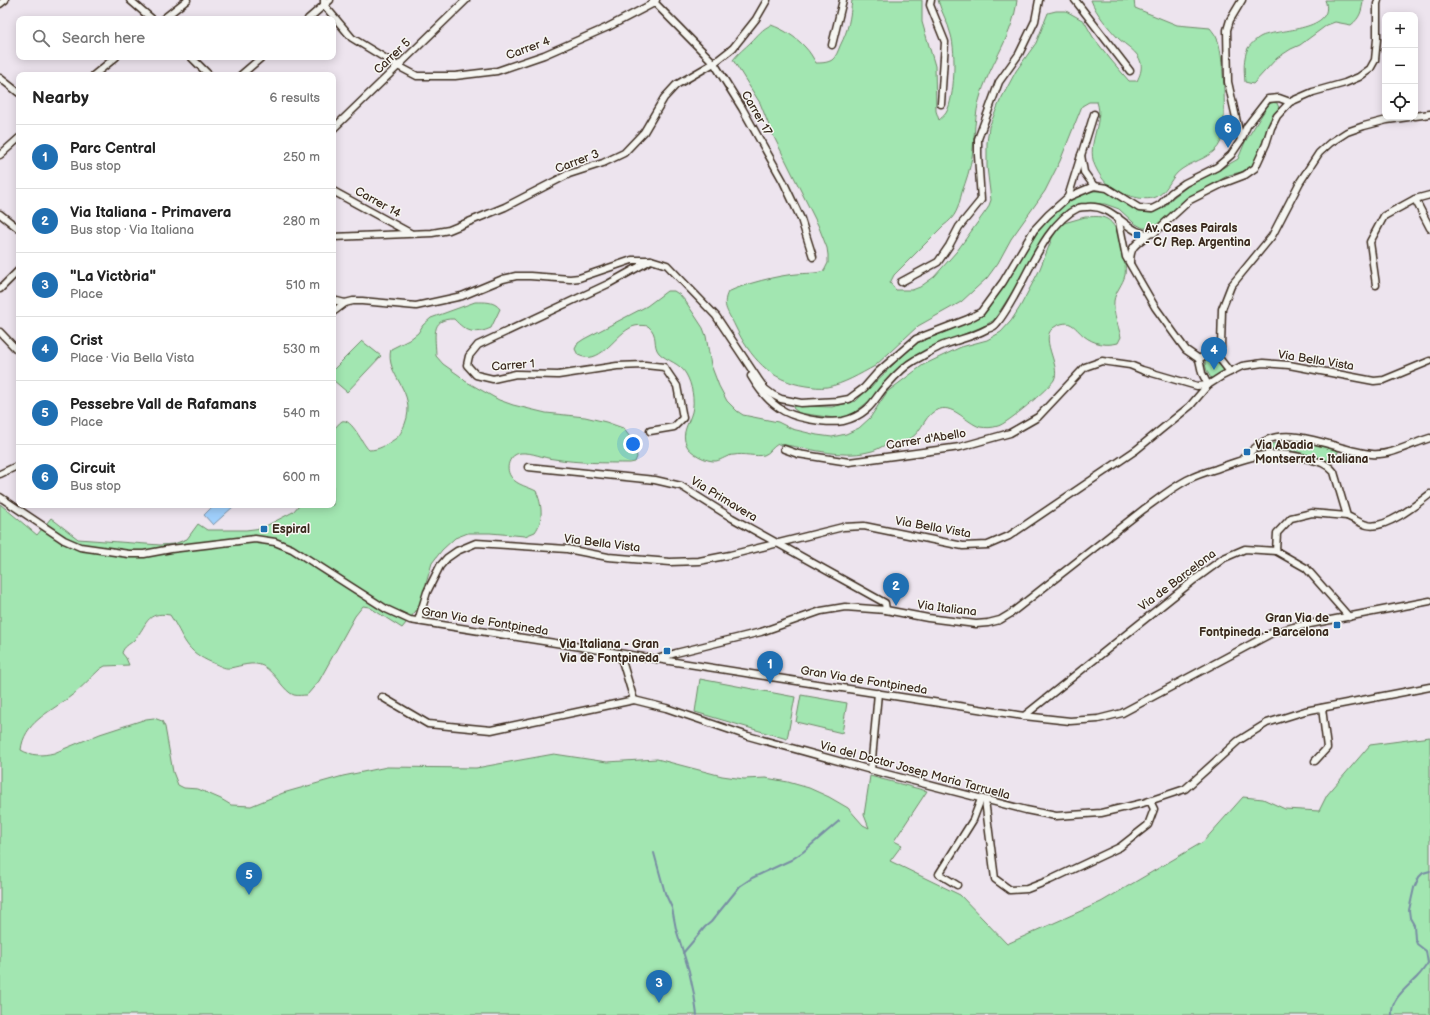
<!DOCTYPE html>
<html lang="en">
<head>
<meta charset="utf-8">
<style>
	body { margin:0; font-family:"Balsamiq Sans",sans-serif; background:#f2f2f2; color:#222 }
	.controls { position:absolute; right:12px; top:12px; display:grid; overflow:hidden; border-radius:8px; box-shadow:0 2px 10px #0003 }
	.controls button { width:36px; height:36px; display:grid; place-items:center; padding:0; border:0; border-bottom:1px solid #e0e0e0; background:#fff; color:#222; font:20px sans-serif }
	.you { position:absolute; left:633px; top:444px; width:14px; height:14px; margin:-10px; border:3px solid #fff; border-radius:50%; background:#1a73e8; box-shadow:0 0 0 6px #1a73e833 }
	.badge { display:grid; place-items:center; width:26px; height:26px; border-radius:50%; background:#1f6fb2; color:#fff; font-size:13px; font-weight:700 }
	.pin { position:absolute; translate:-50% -33px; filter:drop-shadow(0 1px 2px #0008) }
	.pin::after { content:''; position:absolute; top:21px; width:14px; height:12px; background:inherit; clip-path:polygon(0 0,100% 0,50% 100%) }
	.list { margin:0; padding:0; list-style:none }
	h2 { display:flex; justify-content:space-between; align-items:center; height:52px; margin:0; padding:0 16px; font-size:17px }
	h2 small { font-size:13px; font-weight:400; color:#767676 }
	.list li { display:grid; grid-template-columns:26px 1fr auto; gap:12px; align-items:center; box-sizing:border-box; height:64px; padding:0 16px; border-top:1px solid #e0e0e0 }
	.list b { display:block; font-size:15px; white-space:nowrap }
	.list p { margin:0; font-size:13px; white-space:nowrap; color:#767676 }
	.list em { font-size:13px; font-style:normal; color:#767676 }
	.icon { flex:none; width:22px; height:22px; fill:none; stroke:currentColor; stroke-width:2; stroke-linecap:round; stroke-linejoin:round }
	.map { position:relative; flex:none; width:1430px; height:1015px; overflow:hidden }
	.search { position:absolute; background:#fff; box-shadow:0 2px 10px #0003; left:16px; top:16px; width:320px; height:44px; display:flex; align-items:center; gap:10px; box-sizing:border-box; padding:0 14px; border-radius:8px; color:#767676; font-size:15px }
	.panel { position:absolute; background:#fff; box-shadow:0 2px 10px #0003; left:16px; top:72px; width:320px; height:436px; border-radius:8px }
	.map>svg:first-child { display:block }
</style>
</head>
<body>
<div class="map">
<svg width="1430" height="1015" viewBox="0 0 1430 1015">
	<rect width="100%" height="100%" fill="#ede4ee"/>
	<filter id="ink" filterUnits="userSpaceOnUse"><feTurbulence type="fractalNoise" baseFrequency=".025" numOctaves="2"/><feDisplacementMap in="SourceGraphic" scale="8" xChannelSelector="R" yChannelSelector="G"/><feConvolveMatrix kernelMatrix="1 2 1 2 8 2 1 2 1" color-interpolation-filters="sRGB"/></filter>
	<g filter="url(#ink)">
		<!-- green -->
		<g fill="#a2e6b1" stroke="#6e8868">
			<path d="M852,0H922V22L935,66L936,111L939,120C941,118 944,116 946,113C955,98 956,52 951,35C948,22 941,12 938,0H1017C1013,36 992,60 981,94C974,115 975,136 972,157C970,169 966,181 962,192C958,208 957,216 943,226L894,275L890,283L896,290H912L920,287L934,277L957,251L988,208L991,200L987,167V143L989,127L1000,101L1016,71L1036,43L1048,13L1056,11H1066L1084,21L1093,37L1111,60L1129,81H1137C1140,75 1142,70 1141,63C1138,51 1126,46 1118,38C1109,28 1096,14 1091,0H1134L1135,8L1177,25L1210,28C1213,32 1216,35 1218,41C1224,59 1227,122 1221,141C1215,157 1195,160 1182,169C1171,176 1169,189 1158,196C1147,203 1123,195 1112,188C1106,184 1100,176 1097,170C1083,146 1105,124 1097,102H1089L1082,106L1060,161L1045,191L1011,239L998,263L987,278L961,302L918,326L875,366C860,374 844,384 827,387C820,388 813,387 806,386C770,381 750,357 735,326C729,313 721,306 728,292C744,284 779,275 797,274C806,273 815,274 824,271L828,263V255L827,248L818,225L772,133L760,103L733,60C738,53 745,48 751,42C758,35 762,29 771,25C783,29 797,38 805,47C810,52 813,58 816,63C821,63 827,63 832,60C836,57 838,51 840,46C849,28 850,19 852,0Z"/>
			<path d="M1325,0H1363C1362,11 1360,18 1351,25L1335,22L1327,25L1300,45L1291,49L1277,58L1253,84L1245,82C1244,71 1243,58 1248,48C1251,44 1257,38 1262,36C1279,29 1337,31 1325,0Z"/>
			<polygon points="1273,102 1277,103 1279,108 1272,116 1257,157 1251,167 1241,172 1229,175 1184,200 1162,224 1153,228 1143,228 1134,223 1119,209 1105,204 1077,204 1063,214 1044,237 1035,250 1020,280 994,320 984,326 940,344 916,356 906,362 883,384 869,401 849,417 834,418 799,413 793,408 794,406 798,406 832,407 856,401 898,360 917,343 977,319 986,312 1037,233 1049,219 1064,205 1080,195 1093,191 1105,191 1140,212 1153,213 1166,206 1170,200 1192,183 1212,174 1238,159 1245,142 1268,105"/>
			<path d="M1085,217C1092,217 1100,215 1107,219C1120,226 1127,261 1125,275C1123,284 1115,292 1114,301C1113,314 1118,324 1121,337L1118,343C1106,346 1094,344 1084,336C1079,332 1075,326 1070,324C1066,322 1060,324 1056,326C1036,336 1062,365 1054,380C1049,388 1007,424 998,426C992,428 986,428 980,427C967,423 954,405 940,409C925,412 923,431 911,438C903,443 895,442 887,444C881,447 875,451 868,452C841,459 805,447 778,444C772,447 770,453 764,455C756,457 743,453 734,455C727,455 722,460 716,461C707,462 689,453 686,444C681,433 689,423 692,412C695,401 692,384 686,374C680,363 667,361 659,353C652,345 659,335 648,326C641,325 635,325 630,328C613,337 600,366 578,355L575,349L578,343L584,339L647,306L667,291H674L680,295L686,302L703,328L706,336L711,365L719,386L727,401L737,411L743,415L778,422L792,429L817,435L832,437L846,434L859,428L870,418L887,392L923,365L961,347L987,340L1001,332L1011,321L1020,307L1039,271L1053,236L1058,228L1064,223Z"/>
			<path d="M475,302C485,302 494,301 500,309L491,328C475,335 466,332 454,319C429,318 436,338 436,356L443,364L460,376L465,381L499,400L513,405L546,413L585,417L606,422L623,428L630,437L635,447L637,457L635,462L630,463C604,463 579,463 554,459C543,458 532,452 521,453C509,454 504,469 512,478C517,485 529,487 536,491C542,504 544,520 535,532L525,536L490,533H468L455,538L442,550L432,563L419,607L402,628L369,607L363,606L355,616L319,681L307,695C303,695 298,696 294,695C284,692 275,672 263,666C253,661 241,666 230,668C224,669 219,665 213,663C184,651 185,638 170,615C145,611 148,625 134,640C129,645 124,646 122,653L126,658L129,665L105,666L100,669C89,679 79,691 67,699C48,713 24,723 21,750C31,756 42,756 54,753L100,734L146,719L154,718L162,721L165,727L173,772L178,785L184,788L198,789L221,799L231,805L251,806L283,793L343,776L387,767L476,768L554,754L607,762L657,759L722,776L744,779L766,778L788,782L809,788L829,797L848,808L863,825L869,828L864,815L870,776L927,791L894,841L902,845L890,861L960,895L1007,944L1101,902L1203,842L1243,797L1263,799L1285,809L1319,811L1327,795L1370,745L1430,737V1015H0V504L37,535L51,518L78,539L160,545L174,544L187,539L198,524L207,530H246L262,528L293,512L299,505H333V430C336,427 339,423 342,421C352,418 362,444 369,450C379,450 386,445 395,439C400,436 402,430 405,424C418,390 384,376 391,349L409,340L418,333L423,325L431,318Z"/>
			<polygon points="362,341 381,356 347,392 333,380 333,370"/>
			<path d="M1205,359C1213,359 1221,364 1225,371L1212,379C1207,373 1205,367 1205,359Z"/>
			<polygon points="1300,442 1339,450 1333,462 1291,450 1261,450 1262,445 1278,443"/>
			<polygon points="700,679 795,697 787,739 695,712"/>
			<polygon points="801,695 847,703 842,733 796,722"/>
		</g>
		<!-- water -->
		<polygon fill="#a0d0fc" stroke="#788ea3" points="214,505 233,505 234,506 213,525 204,515"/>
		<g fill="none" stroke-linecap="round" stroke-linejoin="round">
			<!-- stream -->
			<g stroke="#788ea3" stroke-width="2">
				<polyline points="654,853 665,893 672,908 676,929 689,971 694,994 697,1015"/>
				<polyline points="683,953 705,927 711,922 740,886 752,878 791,860 803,852 839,821"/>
				<path d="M1392,1015C1390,999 1408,987 1418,976C1422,972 1425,967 1428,963L1426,951L1417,944L1415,939L1414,925L1410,918L1409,910L1414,888L1419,877L1423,873L1430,871"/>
			</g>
			<defs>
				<g id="minor">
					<polyline points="130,0 152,19"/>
					<polyline points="324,0 324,5 352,38 398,66 417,76 455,76 497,71 544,55 608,27 654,3 656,0"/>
					<polyline points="931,0 930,5 945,42 941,104"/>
					<polyline points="1075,0 1130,71"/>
					<polyline points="653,1 714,63 742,108 783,181 801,219 813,257"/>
					<polyline points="0,4 5,0"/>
					<polyline points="163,19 187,0"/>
					<polyline points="308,19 330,0"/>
					<polyline points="832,45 843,0"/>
					<polyline points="191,57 209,75"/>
					<polyline points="94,75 116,57"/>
					<polyline points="241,75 262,57"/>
					<polyline points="0,78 19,93"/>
					<polyline points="1415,116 1430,114"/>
					<polyline points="333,129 466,0"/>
					<polyline points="1241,140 1228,82 1227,30 1230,20 1242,0"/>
					<polyline points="0,155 19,138"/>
					<polyline points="1081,155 1084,172 1094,186"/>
					<polyline points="333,191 410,233"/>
					<polyline points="1068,197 1094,114"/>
					<polyline points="1415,199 1430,228"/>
					<polyline points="0,214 19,229"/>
					<polyline points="1118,217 1126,257 1155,307 1178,339 1186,350 1199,359"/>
					<polyline points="333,237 432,233 449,230 505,207 569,174 603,163 624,153 644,132 664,98 676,85 714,63 733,48 756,19 767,0"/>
					<path d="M1130,263C1130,246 1136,244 1148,235"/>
					<polyline points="901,282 938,262 949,246 959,227 981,200 978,155 978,139 999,82 1019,54 1035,21 1039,0"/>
					<polyline points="1376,285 1370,242 1384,216 1415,199 1430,195"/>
					<polyline points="0,289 19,270"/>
					<polyline points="333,300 345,303"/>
					<polyline points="333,312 345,303 353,301 362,301 416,306 462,296 503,279 516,276 530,276 570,279 579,278 632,260 651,260 667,265 716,316 758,379 765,389 773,395 781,399 801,403 838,401 849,399 864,388 878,372 916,339 968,319 981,312 1003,282 1034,230 1048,215 1068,197 1094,186 1107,188 1139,208 1152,209 1160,205 1171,193 1185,183 1217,167 1231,155 1241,140 1247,126 1268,99 1279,98 1290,102"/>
					<polyline points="0,332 19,352"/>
					<polyline points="1216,354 1221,346 1222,309 1231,286 1272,236 1300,182 1319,153 1330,143 1347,132 1364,126 1387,120 1409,117"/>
					<path d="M751,376C758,388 767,400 779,408C792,418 826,424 843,421C852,419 860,415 867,409C874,403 879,393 886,386C893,378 906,365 915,360C923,356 931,351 939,347C955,340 971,338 987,329C991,328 995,326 997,323C1023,292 1041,225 1078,208C1081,207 1084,207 1087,207C1117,204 1128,239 1154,233L1190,200L1224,183L1245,175L1255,168L1266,144L1271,128L1277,116L1290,102L1313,92L1345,83L1359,77L1370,69L1375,60L1377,39V4L1378,0"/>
					<polyline points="650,431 674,427 683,418 677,386 664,367 645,365 617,366 558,375 516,374 493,379 476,375 467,365 469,356 478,345 608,284 651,260"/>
					<polyline points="784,449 798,454 849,462 960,447 1010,433 1038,417 1085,367 1102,361 1130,365 1142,370 1197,386 1208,385 1202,373 1199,359 1204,356 1216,354 1230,372"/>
					<path d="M1243,458C1251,452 1258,444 1267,440C1297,427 1341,452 1372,454C1390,456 1413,443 1430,438"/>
					<polyline points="528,467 655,480 681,486 732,518 885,603 886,610"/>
					<polyline points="0,474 19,465"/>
					<polyline points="0,497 64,540 80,547 129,554 144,554 171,549 255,539 275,542 292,549 386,609 410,620 771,677 1024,716 1070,721 1098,719 1122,713 1272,633 1294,627 1430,601"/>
					<polyline points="1276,551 1277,533 1291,518 1312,513 1347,516"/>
					<polyline points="418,621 427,592 440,566 447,558 457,551 476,543 567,549 608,557 670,562 699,561 730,555 843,527 864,526 963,546 988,545 1009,536 1136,450 1190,406 1208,385 1222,376 1242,366 1263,363 1289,365 1374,381 1384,380 1430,361"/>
					<polyline points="620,654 634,700"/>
					<path d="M657,659L676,653L761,632L821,611L845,607L886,610L928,618L976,624L988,623L1000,620L1010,614L1144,509C1158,499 1172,488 1187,480C1196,475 1206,472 1216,469C1248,457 1270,449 1304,458C1316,461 1326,462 1334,472L1347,516C1354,519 1360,523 1367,525C1385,530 1416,505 1430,494"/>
					<polyline points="382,697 428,724 491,730 634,700 666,708 748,736 871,770 1026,810 1056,816 1101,813 1143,803 1185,789 1238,741 1267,723 1305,711 1430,687"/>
					<polyline points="1024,716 1194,580 1224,558 1245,549 1276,551 1306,568 1349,617"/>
					<polyline points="1315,761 1327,748 1322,708"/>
					<polyline points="871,770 878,693"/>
					<polyline points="985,800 995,879 1010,890 1027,889 1050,880 1120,847 1148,825 1154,809 1150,801"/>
					<polyline points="957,885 939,874 973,820 981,799"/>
				</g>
			</defs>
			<!-- minor casing -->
			<use href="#minor" stroke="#3b2a1e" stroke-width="9"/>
			<!-- minor -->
			<use href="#minor" stroke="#f6f6f2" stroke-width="6"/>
		</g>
	</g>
	<!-- markers -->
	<g fill="#1f6fb2" stroke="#f6f6f2" stroke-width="1.5">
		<rect x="1133" y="231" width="8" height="8" rx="2"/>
		<rect x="1243" y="448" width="8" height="8" rx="2"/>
		<rect x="260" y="525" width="8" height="8" rx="2"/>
		<rect x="1333" y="621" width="8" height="8" rx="2"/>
		<rect x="663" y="647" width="8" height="8" rx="2"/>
	</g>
	<g text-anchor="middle" stroke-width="3" stroke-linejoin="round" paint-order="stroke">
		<!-- street labels -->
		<g font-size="12" fill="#3b2a1e" stroke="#f6f6f2">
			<text transform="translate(528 48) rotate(-20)" y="4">Carrer 4</text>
			<text transform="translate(392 56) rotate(-44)" y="4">Carrer 5</text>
			<text transform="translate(757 113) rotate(60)" y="4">Carrer 17</text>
			<text transform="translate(577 161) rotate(-21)" y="4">Carrer 3</text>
			<text transform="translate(378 202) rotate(29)" y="4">Carrer 14</text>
			<text transform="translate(1316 360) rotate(9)" y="4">Via Bella Vista</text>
			<text transform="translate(513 365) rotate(-4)" y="4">Carrer 1</text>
			<text transform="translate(926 439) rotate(-9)" y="4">Carrer d'Abello</text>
			<text transform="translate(724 499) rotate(31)" y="4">Via Primavera</text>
			<text transform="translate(933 527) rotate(10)" y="4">Via Bella Vista</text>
			<text transform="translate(602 543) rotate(7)" y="4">Via Bella Vista</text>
			<text transform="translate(1177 580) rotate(-37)" y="4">Via de Barcelona</text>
			<text transform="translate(947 608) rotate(7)" y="4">Via Italiana</text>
			<text transform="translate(485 621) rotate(9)" y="4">Gran Via de Fontpineda</text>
			<text transform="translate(864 680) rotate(9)" y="4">Gran Via de Fontpineda</text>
			<text transform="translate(915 770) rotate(15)" y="4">Via del Doctor Josep Maria Tarruella</text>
		</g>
		<!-- poi labels -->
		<g font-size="12" font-weight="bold" fill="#3b2a1e" stroke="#f6f6f2" text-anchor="start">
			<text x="1145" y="232">Av. Cases Pairals<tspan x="1145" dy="14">- C/ Rep. Argentina</tspan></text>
			<text x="1255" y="449">Via Abadia<tspan x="1255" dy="14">Montserrat - Italiana</tspan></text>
			<text x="272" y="533">Espiral</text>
			<text x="1329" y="622" text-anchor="end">Gran Via de<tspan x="1329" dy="14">Fontpineda - Barcelona</tspan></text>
			<text x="659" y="648" text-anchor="end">Via Italiana - Gran<tspan x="659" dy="14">Via de Fontpineda</tspan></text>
		</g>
	</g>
</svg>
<div class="controls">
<button>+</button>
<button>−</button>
<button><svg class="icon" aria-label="locate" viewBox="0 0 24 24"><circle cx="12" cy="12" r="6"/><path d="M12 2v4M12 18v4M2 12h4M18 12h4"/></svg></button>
</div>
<div class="you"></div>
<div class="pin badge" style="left:770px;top:684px">1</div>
<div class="pin badge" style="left:896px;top:606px">2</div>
<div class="pin badge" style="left:659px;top:1003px">3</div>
<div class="pin badge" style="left:1214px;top:370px">4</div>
<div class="pin badge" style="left:249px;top:895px">5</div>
<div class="pin badge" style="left:1228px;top:148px">6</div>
<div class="search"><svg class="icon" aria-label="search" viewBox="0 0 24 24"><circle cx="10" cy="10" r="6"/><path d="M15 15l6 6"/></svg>Search here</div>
<section class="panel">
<h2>Nearby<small>6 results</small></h2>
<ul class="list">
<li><span class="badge">1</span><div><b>Parc Central</b><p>Bus stop</p></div><em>250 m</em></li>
<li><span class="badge">2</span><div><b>Via Italiana - Primavera</b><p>Bus stop · Via Italiana</p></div><em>280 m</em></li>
<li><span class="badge">3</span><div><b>&quot;La Victòria&quot;</b><p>Place</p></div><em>510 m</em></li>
<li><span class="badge">4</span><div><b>Crist</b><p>Place · Via Bella Vista</p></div><em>530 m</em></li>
<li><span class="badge">5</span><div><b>Pessebre Vall de Rafamans</b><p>Place</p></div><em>540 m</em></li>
<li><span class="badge">6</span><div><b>Circuit</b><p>Bus stop</p></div><em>600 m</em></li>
</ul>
</section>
</div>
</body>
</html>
